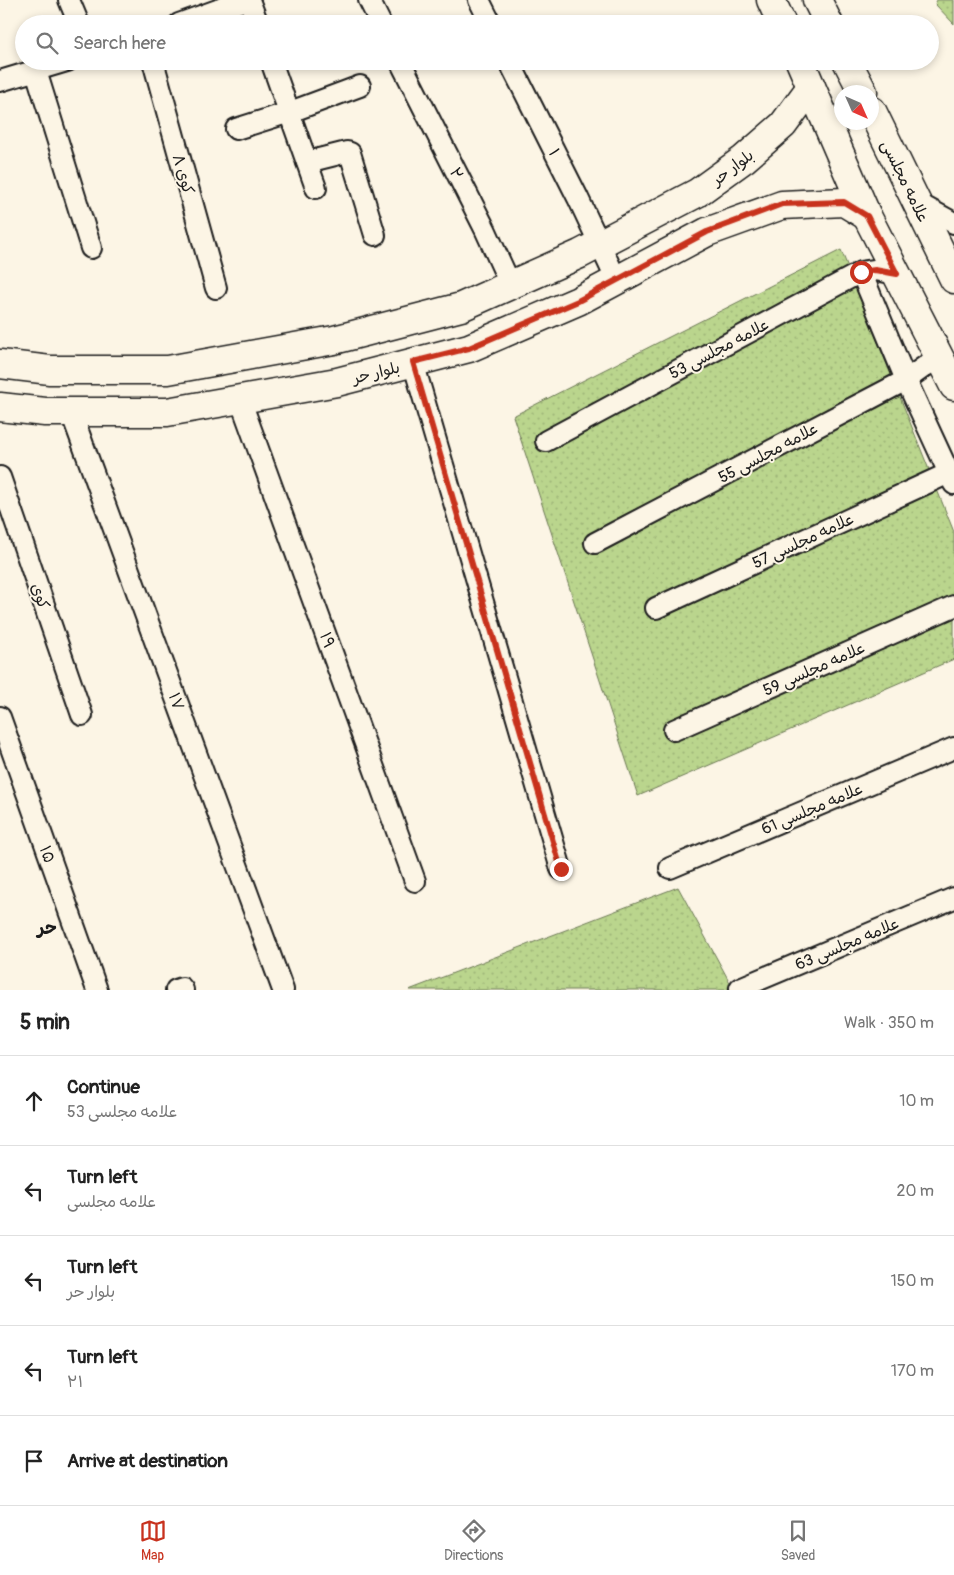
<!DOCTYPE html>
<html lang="en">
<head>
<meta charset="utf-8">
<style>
	body { margin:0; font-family:Pangolin,"Playpen Sans Arabic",sans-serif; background:#f6f6f6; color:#222 }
	.compass { position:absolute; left:834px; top:85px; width:45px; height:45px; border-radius:50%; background:#fff; box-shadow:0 2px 8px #0003; rotate:135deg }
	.stop { position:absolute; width:15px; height:15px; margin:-11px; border:4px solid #c8321e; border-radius:50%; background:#fff }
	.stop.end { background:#c8321e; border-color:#fff; box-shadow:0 1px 5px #0008 }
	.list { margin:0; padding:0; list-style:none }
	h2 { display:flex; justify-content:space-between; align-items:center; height:65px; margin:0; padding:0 20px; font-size:21px }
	h2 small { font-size:16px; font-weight:400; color:#767676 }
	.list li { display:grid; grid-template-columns:32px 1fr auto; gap:15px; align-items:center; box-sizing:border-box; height:90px; padding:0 20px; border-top:1px solid #e0e0e0 }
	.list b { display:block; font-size:19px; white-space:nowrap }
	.list p { margin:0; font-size:16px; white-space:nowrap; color:#767676 }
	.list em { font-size:16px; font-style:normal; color:#767676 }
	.icon { flex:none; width:28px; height:28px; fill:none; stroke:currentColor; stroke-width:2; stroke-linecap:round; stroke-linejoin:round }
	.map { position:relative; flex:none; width:954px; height:990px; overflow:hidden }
	.search { position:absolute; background:#fff; box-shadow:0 2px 8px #0003; left:15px; right:15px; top:15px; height:55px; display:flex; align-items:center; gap:12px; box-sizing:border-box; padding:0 18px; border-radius:28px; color:#767676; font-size:19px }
	.sheet { height:515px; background:#fff }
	nav { display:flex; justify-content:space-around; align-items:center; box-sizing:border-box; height:70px; border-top:1px solid #e0e0e0; background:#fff; font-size:14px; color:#767676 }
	nav a { display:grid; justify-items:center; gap:2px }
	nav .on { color:#c8321e }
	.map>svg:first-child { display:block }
</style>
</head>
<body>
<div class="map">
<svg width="954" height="990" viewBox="0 0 954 990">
	<defs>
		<pattern id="grass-dots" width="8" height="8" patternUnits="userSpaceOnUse" patternTransform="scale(1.25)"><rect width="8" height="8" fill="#bad58d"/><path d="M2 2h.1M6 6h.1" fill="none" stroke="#9fb679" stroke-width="1.8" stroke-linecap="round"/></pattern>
	</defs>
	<rect width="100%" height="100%" fill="#fcf5e5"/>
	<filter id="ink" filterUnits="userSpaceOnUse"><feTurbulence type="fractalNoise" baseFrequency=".02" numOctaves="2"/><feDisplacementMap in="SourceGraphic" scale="10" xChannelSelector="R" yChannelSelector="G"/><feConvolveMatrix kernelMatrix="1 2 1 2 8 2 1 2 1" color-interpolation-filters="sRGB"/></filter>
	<g filter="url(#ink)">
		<!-- grass -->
		<g fill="url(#grass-dots)" stroke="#6b7854">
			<polygon points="937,0 954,0 954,24 935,4"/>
			<polygon points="841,250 954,532 954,659 638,796 513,416"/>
			<polygon points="678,887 734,990 409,990"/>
		</g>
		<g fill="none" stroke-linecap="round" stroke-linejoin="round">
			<defs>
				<g id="street">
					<polyline points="69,0 79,24"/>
					<polyline points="249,0 258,24"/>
					<polyline points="369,0 381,24"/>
					<polyline points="479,0 491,24"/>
					<polyline points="179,24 245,0"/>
					<polyline points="153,61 216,288"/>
					<polyline points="271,61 316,188"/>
					<polyline points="400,61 485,229 511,286"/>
					<polyline points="509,61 578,198 617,281"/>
					<polyline points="36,71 91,248"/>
					<polyline points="0,81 67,61"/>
					<polyline points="236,129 290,112 360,86"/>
					<polyline points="307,162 347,152 350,153 375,235"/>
					<polyline points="916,202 954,223"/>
					<polyline points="861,272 906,380 954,484"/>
					<polyline points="413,362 561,869"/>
					<polyline points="240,399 415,881"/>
					<polyline points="71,412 283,990"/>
					<polyline points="546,441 861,272 875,270 897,274"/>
					<polyline points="0,477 82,715"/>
					<polyline points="595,543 906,380 938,357"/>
					<polyline points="656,608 949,473"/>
					<polyline points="0,717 97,990"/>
					<polyline points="674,730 954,606"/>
					<polyline points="670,868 954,748"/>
					<polyline points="740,988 954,898"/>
					<polyline points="176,990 182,988 183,990"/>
				</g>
				<g id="secondary">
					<polyline points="771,0 782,24"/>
					<polyline points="817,0 829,24"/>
					<polyline points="800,61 867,216 954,386"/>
					<polyline points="847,61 863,92"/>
					<polyline points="872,111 954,279"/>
					<polyline points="0,364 50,370 168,370 334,340 461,307 580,254 697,193 744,159 783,125 811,87"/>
					<polyline points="0,407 45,412 167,412 337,382 469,348 578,301 707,232 782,205 844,202 867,216"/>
				</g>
			</defs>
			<!-- street casing -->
			<use href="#street" stroke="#1c1c1c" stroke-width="24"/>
			<!-- secondary casing -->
			<use href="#secondary" stroke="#1c1c1c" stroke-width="31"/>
			<!-- street -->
			<use href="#street" stroke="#fcf5e5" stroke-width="20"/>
			<!-- secondary -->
			<use href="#secondary" stroke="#fcf5e5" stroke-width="28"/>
		</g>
	</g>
	<g fill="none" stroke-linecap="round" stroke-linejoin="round" filter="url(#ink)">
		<!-- route -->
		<polyline stroke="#c8321e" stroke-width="6" points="561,869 413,362 469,348 578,301 707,232 782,204 844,202 867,216 897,274 875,270 861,272"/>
	</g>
	<g text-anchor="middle" stroke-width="4" stroke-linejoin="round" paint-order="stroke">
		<!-- street labels -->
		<g font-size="16" fill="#1c1c1c" stroke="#fcf5e5">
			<text transform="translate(555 152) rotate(64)" y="6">۱</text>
			<text transform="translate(732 167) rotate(-37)" y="6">بلوار حر</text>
			<text transform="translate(457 173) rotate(63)" y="6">۲</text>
			<text transform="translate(184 174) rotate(74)" y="6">کوی ۸</text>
			<text transform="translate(906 181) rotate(64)" y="6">علامه مجلسی</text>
			<text transform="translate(719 348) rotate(-28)" y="6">علامه مجلسی 53</text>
			<text transform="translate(376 372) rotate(-14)" y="6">بلوار حر</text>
			<text transform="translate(768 452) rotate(-28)" y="6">علامه مجلسی 55</text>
			<text transform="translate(803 540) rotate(-25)" y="6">علامه مجلسی 57</text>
			<text transform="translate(41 596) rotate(71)" y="6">کوی</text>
			<text transform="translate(328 640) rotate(70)" y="6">۱۹</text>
			<text transform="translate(814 668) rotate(-24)" y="6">علامه مجلسی 59</text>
			<text transform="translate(177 701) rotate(70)" y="6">۱۷</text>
			<text transform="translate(812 808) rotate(-23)" y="6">علامه مجلسی 61</text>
			<text transform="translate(48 854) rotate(70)" y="6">۱۵</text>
			<text transform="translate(847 943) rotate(-23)" y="6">علامه مجلسی 63</text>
		</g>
		<!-- neighbourhood labels -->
		<g font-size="18" font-weight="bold" fill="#1c1c1c" stroke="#fcf5e5">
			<text x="47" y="934">حر</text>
		</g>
	</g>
</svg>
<svg class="compass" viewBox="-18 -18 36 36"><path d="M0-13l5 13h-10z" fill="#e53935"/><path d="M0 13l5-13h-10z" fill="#767676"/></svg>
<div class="stop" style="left:861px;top:272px"></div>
<div class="stop end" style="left:561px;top:869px"></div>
<div class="search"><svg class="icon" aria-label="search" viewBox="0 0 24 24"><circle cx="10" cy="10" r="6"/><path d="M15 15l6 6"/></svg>Search here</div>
</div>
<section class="sheet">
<h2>5 min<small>Walk · 350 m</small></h2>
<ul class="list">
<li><svg class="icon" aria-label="ahead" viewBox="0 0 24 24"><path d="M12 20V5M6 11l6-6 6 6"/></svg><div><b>Continue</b><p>علامه مجلسی 53</p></div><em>10 m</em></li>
<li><svg class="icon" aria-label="left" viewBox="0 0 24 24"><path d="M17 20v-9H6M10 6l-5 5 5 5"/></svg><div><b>Turn left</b><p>علامه مجلسی</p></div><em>20 m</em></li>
<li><svg class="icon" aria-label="left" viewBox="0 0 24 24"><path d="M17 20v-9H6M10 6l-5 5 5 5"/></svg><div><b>Turn left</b><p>بلوار حر</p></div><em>150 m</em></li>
<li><svg class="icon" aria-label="left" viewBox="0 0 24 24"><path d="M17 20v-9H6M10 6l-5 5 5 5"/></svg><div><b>Turn left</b><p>۲۱</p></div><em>170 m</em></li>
<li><svg class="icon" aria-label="arrive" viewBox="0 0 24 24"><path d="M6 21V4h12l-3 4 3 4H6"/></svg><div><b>Arrive at destination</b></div></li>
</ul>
</section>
<nav>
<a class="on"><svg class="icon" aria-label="map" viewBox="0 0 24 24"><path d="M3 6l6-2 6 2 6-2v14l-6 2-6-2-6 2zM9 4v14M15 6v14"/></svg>Map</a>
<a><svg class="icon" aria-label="directions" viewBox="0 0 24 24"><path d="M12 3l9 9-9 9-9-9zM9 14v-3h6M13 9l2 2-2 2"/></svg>Directions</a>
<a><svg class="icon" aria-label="saved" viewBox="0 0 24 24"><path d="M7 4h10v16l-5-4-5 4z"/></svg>Saved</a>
</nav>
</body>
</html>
